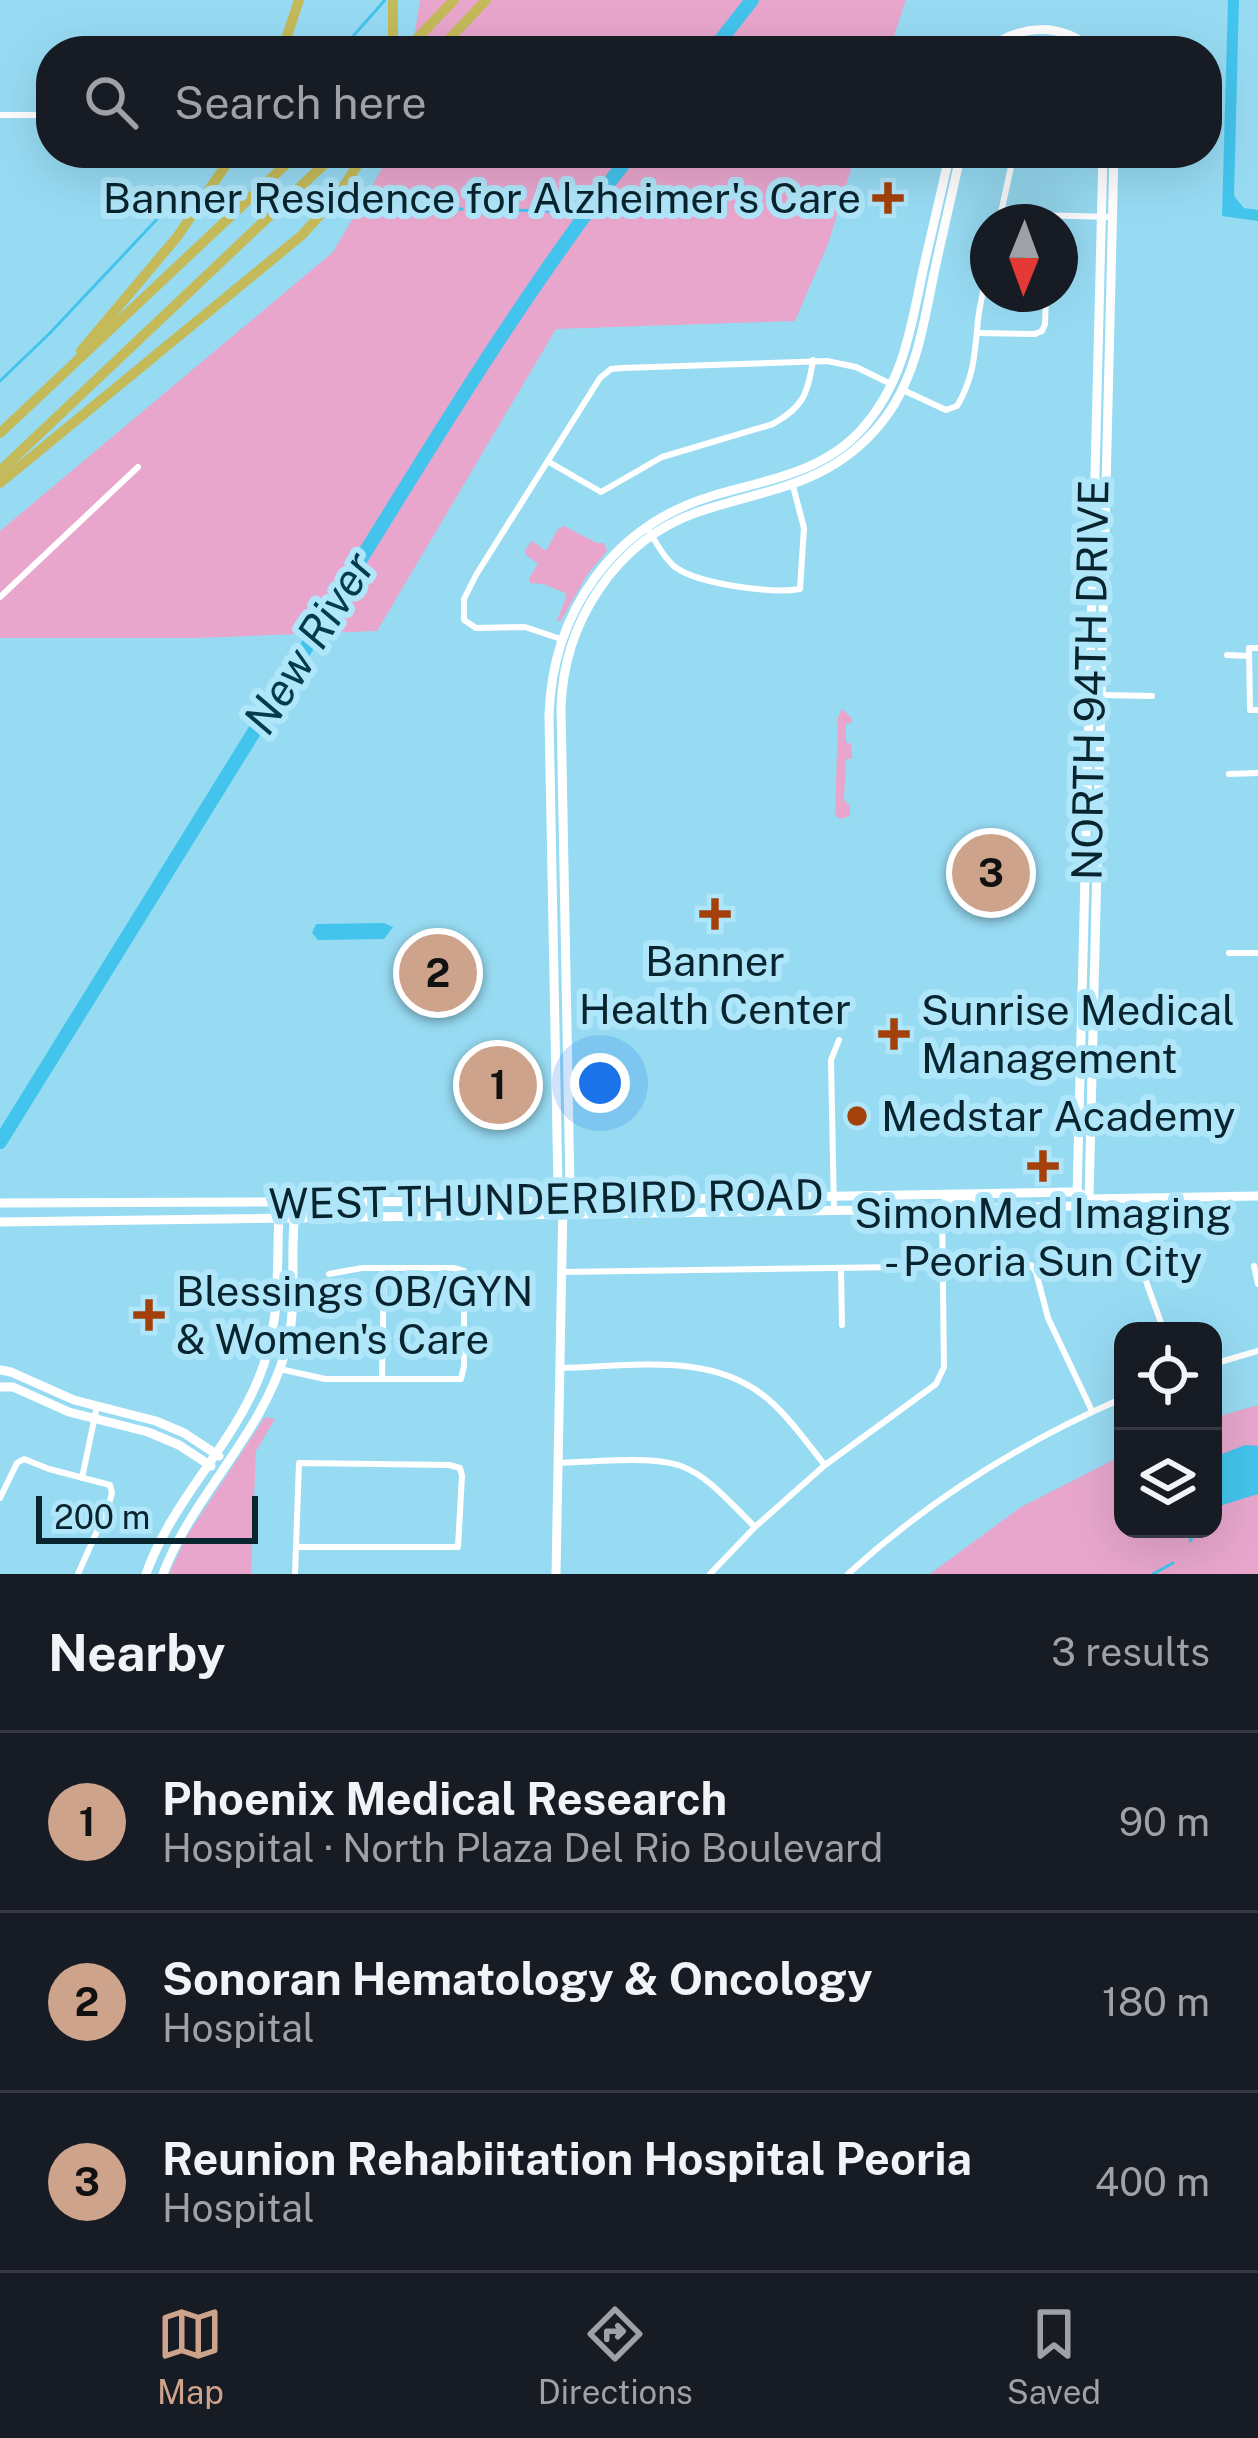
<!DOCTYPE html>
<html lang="en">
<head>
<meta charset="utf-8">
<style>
	body { margin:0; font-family:"Public Sans",sans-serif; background:#242831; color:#f1f3f6 }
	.controls { position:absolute; right:36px; bottom:36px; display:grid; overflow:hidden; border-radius:24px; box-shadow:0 12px 48px #0002 }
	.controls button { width:108px; height:108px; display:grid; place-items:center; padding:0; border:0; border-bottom:3px solid #363941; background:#171b24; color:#f1f3f6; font:60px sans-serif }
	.compass { position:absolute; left:970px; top:204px; width:108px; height:108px; border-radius:50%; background:#171b24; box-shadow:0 12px 48px #0002; rotate:181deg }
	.scale { position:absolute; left:36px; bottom:30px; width:222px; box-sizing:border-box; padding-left:12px; border:6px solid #08242e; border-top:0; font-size:33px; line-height:42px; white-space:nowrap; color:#08242e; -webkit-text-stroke:9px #b0e6fa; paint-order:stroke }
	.you { position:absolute; left:600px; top:1083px; width:42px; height:42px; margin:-30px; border:9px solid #fff; border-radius:50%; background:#1a73e8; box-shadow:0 0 0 18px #1a73e833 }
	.badge { display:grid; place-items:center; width:78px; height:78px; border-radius:50%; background:#cea38c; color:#111; font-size:39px; font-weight:700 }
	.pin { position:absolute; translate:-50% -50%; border:6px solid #fff; box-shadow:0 3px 12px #0006 }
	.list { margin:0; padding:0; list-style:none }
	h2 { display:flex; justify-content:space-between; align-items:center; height:156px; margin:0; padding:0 48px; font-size:51px }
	h2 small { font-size:39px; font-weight:400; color:#9ea1a6 }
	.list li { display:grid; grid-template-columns:78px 1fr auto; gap:36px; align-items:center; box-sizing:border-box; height:180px; padding:0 48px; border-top:3px solid #363941 }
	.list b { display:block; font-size:45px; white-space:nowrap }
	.list p { margin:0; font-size:39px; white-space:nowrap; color:#9ea1a6 }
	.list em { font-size:39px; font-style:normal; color:#9ea1a6 }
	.icon { flex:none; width:66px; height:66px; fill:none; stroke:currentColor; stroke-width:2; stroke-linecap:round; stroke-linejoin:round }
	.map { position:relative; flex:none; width:1258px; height:1574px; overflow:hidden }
	.search { position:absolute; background:#171b24; box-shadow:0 12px 48px #0002; left:36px; right:36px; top:36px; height:132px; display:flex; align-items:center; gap:30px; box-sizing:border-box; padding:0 42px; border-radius:48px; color:#9ea1a6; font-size:45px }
	.sheet { height:696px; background:#171b24 }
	nav { display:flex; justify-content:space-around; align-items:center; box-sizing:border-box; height:168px; border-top:3px solid #363941; background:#171b24; font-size:33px; color:#9ea1a6 }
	nav a { display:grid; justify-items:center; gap:6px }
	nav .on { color:#cea38c }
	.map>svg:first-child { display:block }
</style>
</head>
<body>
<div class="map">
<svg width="1258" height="1574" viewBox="0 0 1258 1574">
	<rect width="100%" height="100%" fill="#97dbf3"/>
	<!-- green -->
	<g fill="#e8a6cd">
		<polygon points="420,0 906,0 889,51 412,51"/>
		<polygon points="391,153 856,153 828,244 795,321 556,329 377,631 196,638 0,638 0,531 333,252"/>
		<polygon points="564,526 597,543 604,543 607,551 587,575 560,622 557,620 566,598 565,593 543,584 530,583 529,578 538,564 525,554 525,550 532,541 546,551 558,529"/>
		<polygon points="842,709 852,718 852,723 846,724 846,742 851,744 852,759 846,759 844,800 850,806 850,816 840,819 835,815 838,717"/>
		<polygon points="1258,1405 1258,1574 930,1574 1021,1507 1123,1455 1123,1529 1213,1529 1213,1418"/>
		<polygon points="265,1417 275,1419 256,1451 251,1574 169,1574 187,1536"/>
	</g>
	<!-- water -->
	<g fill="#43c4ed">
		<polygon points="1228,0 1239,0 1234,196 1244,208 1258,210 1258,221 1222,216"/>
		<polygon points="384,923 393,927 384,939 318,940 312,933 316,924"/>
		<polygon points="1245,1445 1258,1446 1258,1494 1213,1508 1213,1462 1222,1454"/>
	</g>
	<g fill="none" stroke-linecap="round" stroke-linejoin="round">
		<!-- stream -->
		<g stroke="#43c4ed" stroke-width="3">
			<polyline points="340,51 385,0"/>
			<polyline points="338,205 462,209"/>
			<polyline points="474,209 586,212"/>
			<polyline points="0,381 50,333 160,216 182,200"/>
			<polyline points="1190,1541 1197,1529"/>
			<polyline points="1153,1574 1173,1563"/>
		</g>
		<!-- river -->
		<g stroke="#43c4ed" stroke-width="14">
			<polyline points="712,51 752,0"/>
			<path d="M0,1142C112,959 226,776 340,593C433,443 524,291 632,153"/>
		</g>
		<!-- street -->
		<g stroke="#fff" stroke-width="6">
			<polyline points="0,115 51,115"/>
			<polyline points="1001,214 1112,217"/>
			<polyline points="999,222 1014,153"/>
			<polyline points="978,333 1035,334 1042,331 1045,324 1046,294"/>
			<path d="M903,390L946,410L957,406C974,378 975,352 978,320C980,303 984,287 988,270"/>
			<path d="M549,462L601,492L662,457L773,424C803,407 808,394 813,360"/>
			<path d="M647,526C654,540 663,557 675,567C698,584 772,594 800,589L804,528L793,486"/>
			<polyline points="0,597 138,467"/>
			<polyline points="561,639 525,627 476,628 464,620 464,599 476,575 600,378 611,369 622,368 827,361 856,367 891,384"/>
			<polyline points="1258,648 1249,648 1250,710 1258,710"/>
			<polyline points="1227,655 1249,656"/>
			<polyline points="1102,695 1152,696"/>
			<polyline points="1229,774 1258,773"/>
			<polyline points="1229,953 1258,953"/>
			<polyline points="834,1211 831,1060 839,1040"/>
			<polyline points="1254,1266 1258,1284"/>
			<polyline points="841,1268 842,1325"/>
			<polyline points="1142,1270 1164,1331"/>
			<polyline points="562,1272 1031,1265 1036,1272 1048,1318 1092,1411"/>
			<polyline points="1213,1364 1258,1351"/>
			<path d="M560,1368C628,1367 713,1350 769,1400C790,1418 807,1443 824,1464"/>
			<polyline points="280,1369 325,1379 461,1379 464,1366 464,1271 453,1268 362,1268 329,1274"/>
			<polyline points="382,1378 384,1268"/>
			<path d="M558,1463C590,1462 653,1455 681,1466C709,1476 733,1506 754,1526"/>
			<polyline points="82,1478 97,1406"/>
			<polyline points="0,1498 17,1463 24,1459 49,1469 110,1485 112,1493 109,1504 78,1574"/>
			<polyline points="295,1574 299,1463 449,1465 460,1468 462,1476 458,1547 296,1547"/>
			<polyline points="710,1574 755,1527 825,1465 936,1384 944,1367 942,1209"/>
			<path d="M848,1574C930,1499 1022,1442 1123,1398"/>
		</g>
		<!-- secondary -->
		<g stroke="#fff" stroke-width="9">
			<path d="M985,51C1020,24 1060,21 1094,51"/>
			<path d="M1004,51C1028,36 1050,38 1074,51"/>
			<polyline points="1077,1197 1103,153"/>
			<polyline points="1089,1199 1114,153"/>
			<path d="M563,1201L570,1188L561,709C563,623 615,541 698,512C769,488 831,486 882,422C915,381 923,328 933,278C942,236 952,194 961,153"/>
			<polyline points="0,1203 563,1201 1070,1192 1077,1192 1089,1199 1258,1196"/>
			<polyline points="942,1209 945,1203 985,1197"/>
			<polyline points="0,1222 942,1209 1077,1206 1089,1199"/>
			<polyline points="0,1370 11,1372 74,1400 156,1421 184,1433 219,1456"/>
			<polyline points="0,1387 13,1387 69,1412 148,1432 179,1445 211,1466"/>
			<path d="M146,1574C173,1499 229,1450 258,1380C282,1323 276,1273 279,1214"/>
			<path d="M163,1574C193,1495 261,1436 285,1353C299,1307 289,1260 295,1213"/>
			<path d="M556,1574L563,1201L558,1188L549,716C552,613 612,526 712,496C765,480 822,473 861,430C903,384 911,328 923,270C932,231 941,192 950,153"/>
		</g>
		<!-- highway -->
		<g stroke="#c5ba5a" stroke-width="10">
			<polyline points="393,0 393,51"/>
			<polyline points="282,51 299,0"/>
			<polyline points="405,51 454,0"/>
			<polyline points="438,51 486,0"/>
			<polyline points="81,351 177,237 234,153"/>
			<polyline points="0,433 298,153"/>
			<polyline points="0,471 336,153"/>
			<polyline points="0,483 302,235 339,194 365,153"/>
		</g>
	</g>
	<!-- markers -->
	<g fill="#a4410a" stroke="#b0e6fa" stroke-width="4.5">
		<path d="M882 180h12v12h12v12h-12v12h-12v-12h-12v-12h12z"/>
		<path d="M709 896h12v12h12v12h-12v12h-12v-12h-12v-12h12z"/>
		<path d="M888 1016h12v12h12v12h-12v12h-12v-12h-12v-12h12z"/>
		<circle cx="857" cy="1116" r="12"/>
		<path d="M1037 1148h12v12h12v12h-12v12h-12v-12h-12v-12h12z"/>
		<path d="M143 1297h12v12h12v12h-12v12h-12v-12h-12v-12h12z"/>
	</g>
	<g text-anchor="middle" stroke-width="12" stroke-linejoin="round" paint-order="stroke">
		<!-- poi labels -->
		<g font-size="42" fill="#08242e" stroke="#b0e6fa" text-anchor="start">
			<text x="861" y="213" text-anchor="end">Banner Residence for Alzheimer's Care</text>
			<text x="715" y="976" text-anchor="middle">Banner<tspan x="715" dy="48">Health Center</tspan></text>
			<text x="921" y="1025">Sunrise Medical<tspan x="921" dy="48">Management</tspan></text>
			<text x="881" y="1131">Medstar Academy</text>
			<text x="1043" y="1228" text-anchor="middle">SimonMed Imaging<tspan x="1043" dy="48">- Peoria Sun City</tspan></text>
			<text x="176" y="1306">Blessings OB/GYN<tspan x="176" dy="48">&amp; Women's Care</tspan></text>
		</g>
		<!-- street labels -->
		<g font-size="42" fill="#08242e" stroke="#b0e6fa">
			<text transform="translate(1090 680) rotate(-89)" y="15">NORTH 94TH DRIVE</text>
			<text transform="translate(546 1199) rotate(-1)" y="15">WEST THUNDERBIRD ROAD</text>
		</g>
		<!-- water labels -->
		<g font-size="45" font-style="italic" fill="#003c4c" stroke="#b0e6fa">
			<text transform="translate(309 643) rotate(-58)" y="16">New River</text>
		</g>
	</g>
</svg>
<div class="controls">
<button><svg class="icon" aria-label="locate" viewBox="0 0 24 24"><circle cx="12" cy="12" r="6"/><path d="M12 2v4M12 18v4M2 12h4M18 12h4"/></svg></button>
<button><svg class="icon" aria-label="layers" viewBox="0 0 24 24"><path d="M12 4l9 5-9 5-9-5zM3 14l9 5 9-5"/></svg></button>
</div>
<svg class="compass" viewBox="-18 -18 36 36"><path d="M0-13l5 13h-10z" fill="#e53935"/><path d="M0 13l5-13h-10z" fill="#9ea1a6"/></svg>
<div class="scale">200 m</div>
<div class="you"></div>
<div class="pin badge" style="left:498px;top:1085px">1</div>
<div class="pin badge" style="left:438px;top:973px">2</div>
<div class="pin badge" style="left:991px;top:873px">3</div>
<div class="search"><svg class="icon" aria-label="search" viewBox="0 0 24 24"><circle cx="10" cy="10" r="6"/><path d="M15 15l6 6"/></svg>Search here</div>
</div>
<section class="sheet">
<h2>Nearby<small>3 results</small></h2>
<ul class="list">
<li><span class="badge">1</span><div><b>Phoenix Medical Research</b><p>Hospital · North Plaza Del Rio Boulevard</p></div><em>90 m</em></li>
<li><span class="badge">2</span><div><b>Sonoran Hematology &amp; Oncology</b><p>Hospital</p></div><em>180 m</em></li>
<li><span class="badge">3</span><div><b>Reunion Rehabiitation Hospital Peoria</b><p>Hospital</p></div><em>400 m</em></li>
</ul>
</section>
<nav>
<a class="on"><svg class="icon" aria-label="map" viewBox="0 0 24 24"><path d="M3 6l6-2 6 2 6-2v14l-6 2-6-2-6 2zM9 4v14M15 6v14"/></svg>Map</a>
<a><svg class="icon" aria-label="directions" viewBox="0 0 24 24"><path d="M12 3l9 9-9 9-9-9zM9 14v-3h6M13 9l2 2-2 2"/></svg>Directions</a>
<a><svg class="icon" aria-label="saved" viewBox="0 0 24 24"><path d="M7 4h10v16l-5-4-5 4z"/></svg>Saved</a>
</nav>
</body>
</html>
